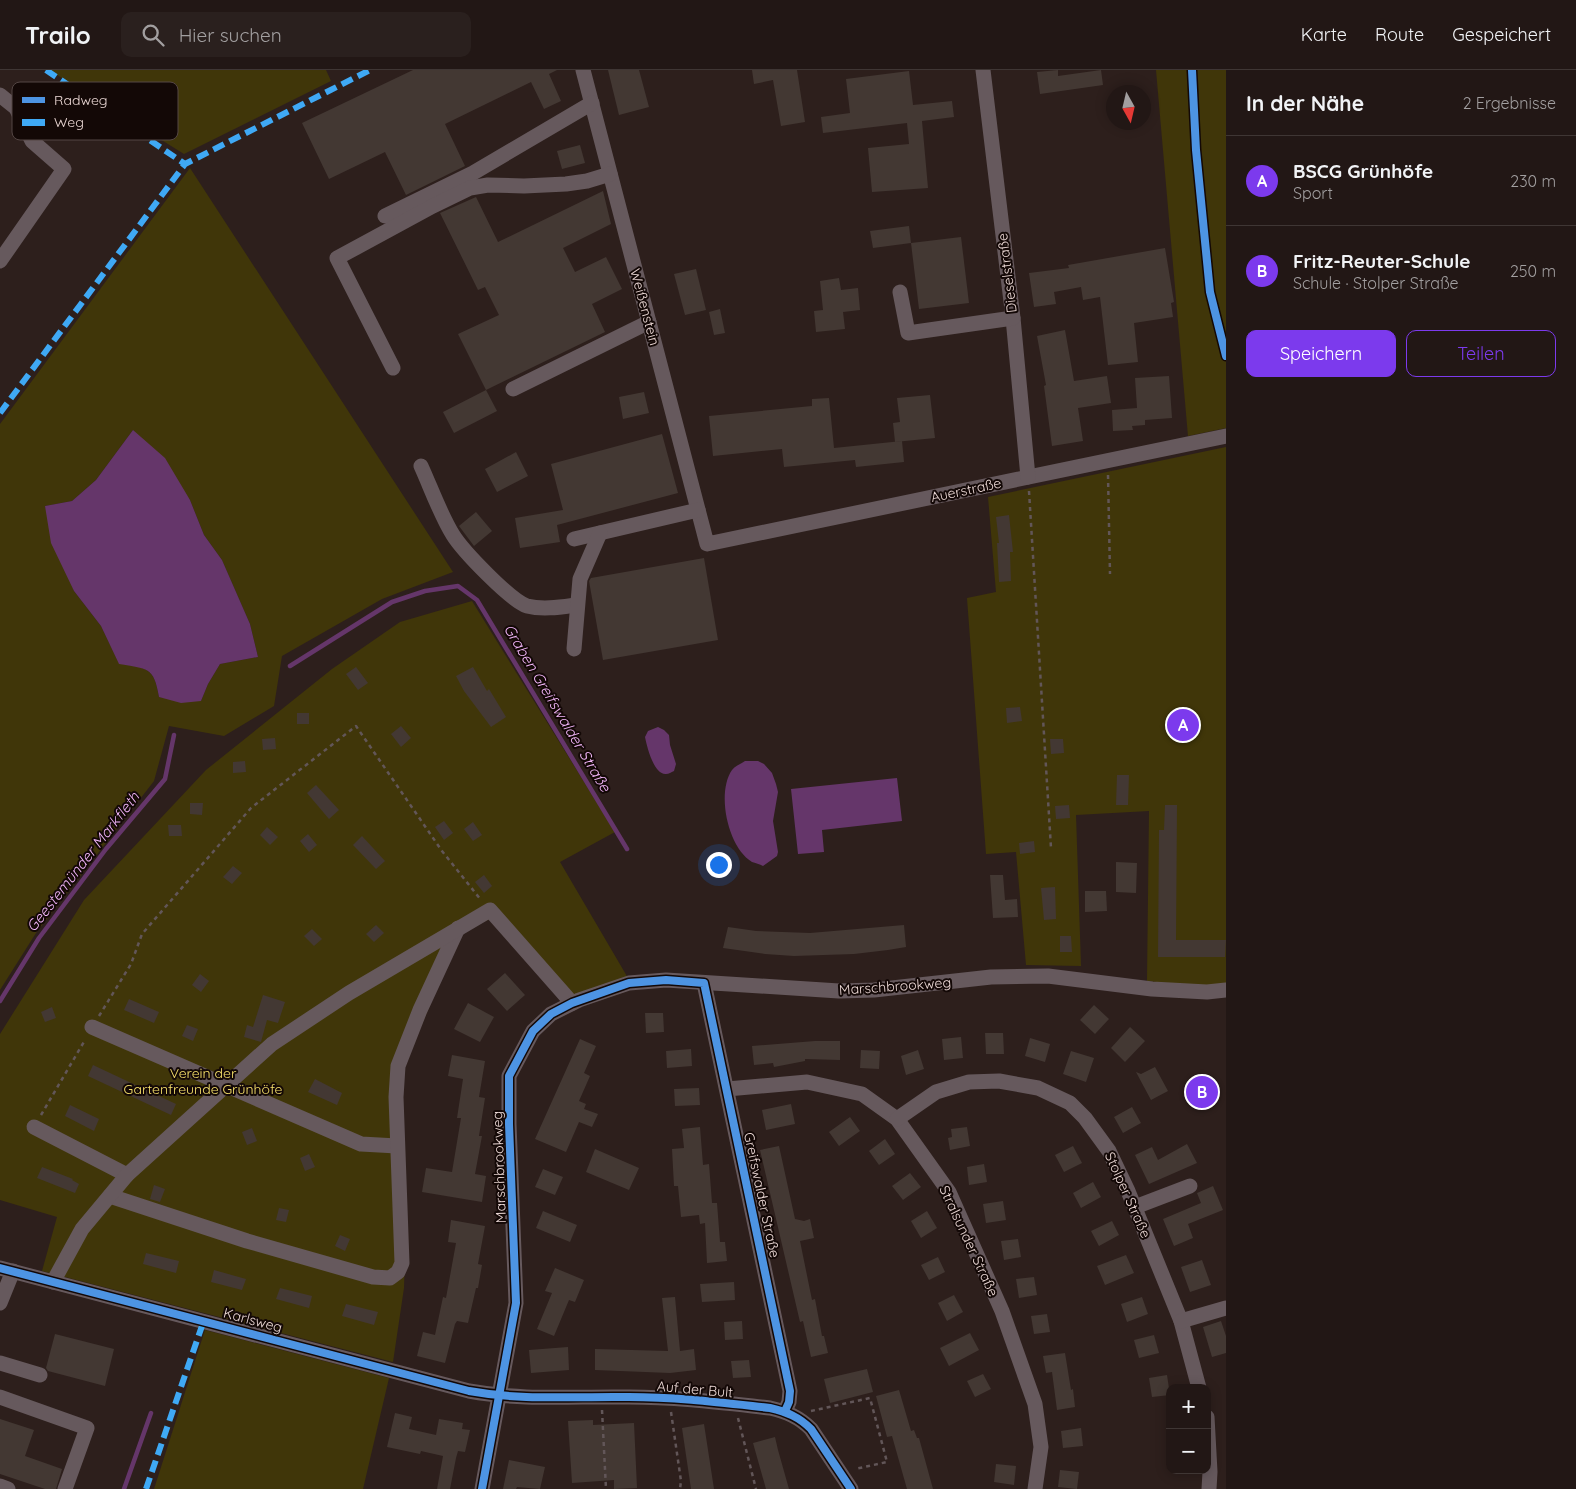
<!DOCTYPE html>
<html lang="de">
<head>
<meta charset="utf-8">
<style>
	body { margin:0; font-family:Quicksand,sans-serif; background:#2a201e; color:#f1f3f6 }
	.controls { position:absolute; right:15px; bottom:15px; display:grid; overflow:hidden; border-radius:10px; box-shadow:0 2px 12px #0003 }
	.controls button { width:45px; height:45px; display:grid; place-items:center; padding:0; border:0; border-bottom:1px solid #3f3634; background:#221715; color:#f1f3f6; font:25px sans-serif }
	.compass { position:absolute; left:1106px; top:15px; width:45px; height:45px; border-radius:50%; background:#221715; box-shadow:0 2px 12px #0003; rotate:172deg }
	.you { position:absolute; left:718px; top:794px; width:18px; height:18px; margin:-12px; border:4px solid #fff; border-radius:50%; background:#1a73e8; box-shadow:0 0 0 8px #1a73e833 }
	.badge { display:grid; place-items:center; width:32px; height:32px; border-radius:50%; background:#7c3aed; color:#fff; font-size:16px; font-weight:700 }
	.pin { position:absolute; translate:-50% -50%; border:2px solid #fff; box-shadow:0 1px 5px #0006 }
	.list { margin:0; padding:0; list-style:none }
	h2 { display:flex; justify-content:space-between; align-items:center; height:65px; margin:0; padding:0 20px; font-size:21px }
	h2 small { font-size:16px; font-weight:400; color:#a29fa0 }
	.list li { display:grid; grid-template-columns:32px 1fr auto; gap:15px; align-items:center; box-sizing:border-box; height:90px; padding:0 20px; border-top:1px solid #3f3634 }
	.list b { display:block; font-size:19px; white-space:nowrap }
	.list p { margin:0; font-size:16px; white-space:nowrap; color:#a29fa0 }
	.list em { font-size:16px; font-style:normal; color:#a29fa0 }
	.actions { display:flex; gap:10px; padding:15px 20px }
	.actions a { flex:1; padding:11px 0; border:1px solid #7c3aed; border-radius:10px; text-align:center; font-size:18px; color:#7c3aed }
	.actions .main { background:#7c3aed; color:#fff }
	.icon { flex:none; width:28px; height:28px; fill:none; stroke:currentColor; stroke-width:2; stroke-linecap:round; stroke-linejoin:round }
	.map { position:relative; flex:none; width:1226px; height:1419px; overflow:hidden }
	header { display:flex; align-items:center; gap:30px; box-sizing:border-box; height:70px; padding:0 25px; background:#221715; border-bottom:1px solid #3f3634 }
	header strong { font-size:24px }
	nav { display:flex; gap:28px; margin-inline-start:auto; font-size:18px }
	.search { width:350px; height:45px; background:#2a201e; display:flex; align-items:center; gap:12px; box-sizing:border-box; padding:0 18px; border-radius:10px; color:#a29fa0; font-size:19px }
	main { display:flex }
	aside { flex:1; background:#221715 }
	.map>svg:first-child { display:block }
</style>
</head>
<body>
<header>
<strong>Trailo</strong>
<div class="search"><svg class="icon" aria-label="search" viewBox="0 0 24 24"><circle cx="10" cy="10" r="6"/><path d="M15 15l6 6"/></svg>Hier suchen</div>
<nav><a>Karte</a><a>Route</a><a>Gespeichert</a></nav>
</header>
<main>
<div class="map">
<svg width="1226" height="1419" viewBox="0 0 1226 1419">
	<rect width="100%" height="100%" fill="#2d1f1c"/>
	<!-- green -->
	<g fill="#403609" fill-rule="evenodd">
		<polygon points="49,0 326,0 331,11 184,84"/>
		<polygon points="1156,0 1226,0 1226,358 1188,366"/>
		<path d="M190,98L453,502L382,529L282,586L274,636L224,666L169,656L154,711L36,863L0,920V354ZM133,360L190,430L204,465L222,490L250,554L258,587L220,594L208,614L201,631L159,627C154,596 147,599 119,593L101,556L74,521L45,436L72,431L96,410Z"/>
		<polygon points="1226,377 1226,915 1207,917 1147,911 1149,741 1076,745 1081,896 1026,895 1016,782 986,784 967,528 996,522 988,427"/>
		<polygon points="472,531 615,762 560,792 628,908 562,932 490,849 461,862 405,994 400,1033 405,1186 404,1218 393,1292 42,1201 57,1147 0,1130 0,964 84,830 206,700 332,599 400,552"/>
		<polygon points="205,1260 389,1308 363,1419 154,1419"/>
	</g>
	<!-- water -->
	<g fill="#65366a">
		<path d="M133,360L165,388L190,430L204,465L222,490L250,554L258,587L220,594L208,614L201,631L181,633L159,627C154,596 147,599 119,594L101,556L74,521L51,473L45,436L72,431L96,410Z"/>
		<path d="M658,657L664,660L669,665L670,675L676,694L674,701C671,702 669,704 666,704C654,705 647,677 645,667L648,661Z"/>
		<path d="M745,691H758L764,694L772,703L776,714L778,722L773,751L778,782L777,786L763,796C760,794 755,793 752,792C728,778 716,723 732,700C735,696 741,694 745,691Z"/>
		<polygon points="897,708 902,751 822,760 824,782 798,784 791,719"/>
	</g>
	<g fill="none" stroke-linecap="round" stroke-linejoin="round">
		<!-- stream -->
		<g stroke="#65366a" stroke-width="4.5">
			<polyline points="290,596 392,532 425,521 458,516 477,530 627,779"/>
			<polyline points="0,931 39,868 106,779 165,709 174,665"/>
			<polyline points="124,1419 151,1343"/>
		</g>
	</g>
	<!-- building -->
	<g fill="#433833">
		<polygon points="413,0 557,0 549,4 561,31 544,39 531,12 445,54 465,96 406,125 385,82 329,109 302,53"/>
		<polygon points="608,0 639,0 649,37 619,45"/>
		<polygon points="752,0 797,0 805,52 781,56 773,10 754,14"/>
		<polygon points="1058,0 1058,6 1101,0 1103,15 1040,24 1037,2"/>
		<polygon points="909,1 913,35 952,31 954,47 922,51 928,118 872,122 868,78 909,74 907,53 823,63 821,47 850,43 846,9"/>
		<polygon points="580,75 585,93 562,99 557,81"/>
		<polygon points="603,121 611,154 563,178 575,202 606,187 622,219 592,234 605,262 486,320 458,264 499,245 485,217 478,220 440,143 476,127 498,172"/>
		<polygon points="909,156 911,173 873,178 870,161"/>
		<polygon points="961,167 969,233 919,239 911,173"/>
		<polygon points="1165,178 1174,232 1171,233 1173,247 1134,253 1138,292 1108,295 1100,227 1083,230 1081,217 1054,222 1056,234 1034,237 1029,203 1069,198 1068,195"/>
		<polygon points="696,199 706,240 685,245 674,204"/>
		<polygon points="839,208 841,220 858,218 860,240 843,242 845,259 816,262 814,241 823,240 820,211"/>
		<polygon points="720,239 725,263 714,265 709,242"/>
		<polygon points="1065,260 1074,311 1107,306 1111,333 1078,338 1083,371 1052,376 1044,316 1046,315 1037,266"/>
		<polygon points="1169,306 1172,348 1145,350 1145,355 1132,356 1133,360 1113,361 1112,340 1137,338 1135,308"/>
		<polygon points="486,320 497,341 454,363 443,342"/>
		<polygon points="644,322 649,343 623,349 619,327"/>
		<polygon points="930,325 935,368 895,372 893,353 900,352 897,328"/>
		<polygon points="829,328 834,378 902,371 904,392 856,397 855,390 784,397 782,379 713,386 709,346 812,336 812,329"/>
		<polygon points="662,364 678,423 557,455 560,472 520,478 515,448 563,440 551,394"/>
		<polygon points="516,382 528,406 497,422 485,399"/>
		<polygon points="476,442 492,461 474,476 459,456"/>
		<polygon points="1009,445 1013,482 1010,482 1011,511 999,512 997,473 999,473 996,447"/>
		<polygon points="704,488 718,570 603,590 589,511 591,508"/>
		<polygon points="356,597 368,613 358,620 346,604"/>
		<polygon points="473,597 487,621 489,619 506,647 491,657 464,621 456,606"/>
		<polygon points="1020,637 1022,651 1007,653 1006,638"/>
		<rect x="297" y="643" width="12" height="11"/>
		<polygon points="401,656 411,668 401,677 391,664"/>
		<polygon points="275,668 276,679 263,680 262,669"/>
		<polygon points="1050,669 1063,669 1064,683 1051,684"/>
		<polygon points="245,691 246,702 233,703 233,692"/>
		<polygon points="1117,705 1129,705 1128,735 1116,735"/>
		<polygon points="316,715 339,740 329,749 307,723"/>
		<polygon points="190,733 203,733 202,745 190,744"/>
		<polygon points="1069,735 1070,748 1056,749 1055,736"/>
		<polygon points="1165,735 1177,735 1176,870 1226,870 1225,887 1158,887 1159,760 1164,760"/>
		<polygon points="444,751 453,763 444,770 435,757"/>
		<polygon points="473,752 482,765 473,771 464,759"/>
		<polygon points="168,755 181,755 182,766 169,766"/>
		<polygon points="267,757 278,767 270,775 260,765"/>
		<polygon points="308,764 317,775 309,782 300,771"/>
		<polygon points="362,766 385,791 376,799 353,775"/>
		<polygon points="1034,771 1035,782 1020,784 1019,773"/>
		<polygon points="1116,792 1137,793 1136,823 1116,822"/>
		<polygon points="233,796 242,803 232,814 223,807"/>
		<polygon points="484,805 492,816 484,823 475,812"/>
		<polygon points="990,805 1003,805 1005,830 1017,829 1018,847 993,848"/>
		<polygon points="1055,817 1056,849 1044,850 1041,818"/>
		<polygon points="1085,821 1106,821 1107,841 1085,842"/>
		<polygon points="376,855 384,863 374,872 366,864"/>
		<polygon points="904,855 906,877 888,880 854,884 794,886 765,884 723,878 728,857 756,861 810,863"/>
		<polygon points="312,859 322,869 314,876 304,866"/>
		<polygon points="1060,866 1071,866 1072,882 1060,882"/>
		<polygon points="505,903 525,925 507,941 487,919"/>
		<polygon points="200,904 209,911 201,922 192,915"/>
		<polygon points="263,925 285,932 278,953 267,950 261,972 244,967 247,955 253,957"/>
		<polygon points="129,929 159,942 154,953 124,940"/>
		<polygon points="468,933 494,947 480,972 454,959"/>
		<polygon points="1094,935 1109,949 1095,964 1080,950"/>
		<polygon points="52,937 56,948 45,952 41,942"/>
		<polygon points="645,943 663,943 664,962 646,963"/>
		<polygon points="187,955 198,959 193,971 182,966"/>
		<polygon points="1130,957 1145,971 1125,992 1111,978"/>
		<polygon points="985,963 1003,963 1004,984 986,984"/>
		<polygon points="961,967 963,988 944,990 942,969"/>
		<polygon points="1030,968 1050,974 1045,992 1025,986"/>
		<polygon points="580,969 596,976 584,1003 590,1006 579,1031 586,1034 584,1039 598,1044 592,1057 579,1052 566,1082 535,1069"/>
		<polygon points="815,971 840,971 840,990 805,989 805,991 774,997 773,993 754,995 752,976"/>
		<polygon points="691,979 692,996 667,998 666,981"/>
		<polygon points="861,980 880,981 879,999 860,998"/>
		<polygon points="918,980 924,999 906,1005 901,986"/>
		<polygon points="1071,981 1094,988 1086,1012 1063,1004"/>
		<polygon points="452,985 485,991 479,1027 485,1028 479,1066 482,1066 475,1104 486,1106 482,1132 422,1122 426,1098 452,1102 461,1048 457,1048 463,1009 448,1006"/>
		<polygon points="93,995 176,1034 171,1045 88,1006"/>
		<polygon points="1155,997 1168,1021 1151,1030 1136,1002 1141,1004"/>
		<polygon points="315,1009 342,1023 337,1035 308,1022"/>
		<polygon points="699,1018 700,1035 675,1036 674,1019"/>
		<polygon points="791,1034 795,1054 766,1060 762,1040"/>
		<polygon points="70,1035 99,1049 94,1061 65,1046"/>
		<polygon points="1132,1037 1141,1053 1123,1063 1114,1047"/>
		<polygon points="850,1047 860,1061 839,1076 829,1062"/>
		<polygon points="700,1057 703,1095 709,1094 712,1133 717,1133 720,1172 725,1172 727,1191 707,1193 705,1153 700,1154 699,1145 681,1147 678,1116 674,1116 672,1079 684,1078 682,1059"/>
		<polygon points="967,1057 970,1076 950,1080 948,1068 952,1067 951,1059"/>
		<polygon points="252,1058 257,1071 247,1075 242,1062"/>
		<polygon points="885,1069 895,1084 879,1095 869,1081"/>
		<polygon points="1187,1074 1197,1093 1149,1114 1135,1085 1152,1077 1158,1090"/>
		<polygon points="779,1076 795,1149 804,1151 810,1149 814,1168 800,1171 812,1230 815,1229 822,1266 824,1266 828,1283 811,1287 803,1251 800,1252 760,1080"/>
		<polygon points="1073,1076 1082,1093 1064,1102 1055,1085"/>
		<polygon points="595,1079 639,1098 629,1120 586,1102"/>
		<polygon points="309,1084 315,1097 305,1101 300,1088"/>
		<polygon points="984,1094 987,1112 969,1115 967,1097"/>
		<polygon points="42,1097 73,1109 72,1110 79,1114 75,1123 37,1108"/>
		<polygon points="543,1099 563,1107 555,1125 535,1117"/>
		<polygon points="910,1103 921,1117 903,1130 892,1116"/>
		<polygon points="1093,1112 1101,1127 1081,1138 1073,1123"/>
		<polygon points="154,1115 165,1119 160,1132 150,1129"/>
		<polygon points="1213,1116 1223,1140 1188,1154 1193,1168 1174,1176 1163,1149 1201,1133 1197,1123"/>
		<polygon points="1003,1131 1006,1150 986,1153 983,1134"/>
		<polygon points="279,1138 289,1140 286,1152 276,1150"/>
		<polygon points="543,1141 577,1155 570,1172 536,1158"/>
		<polygon points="927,1141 937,1158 921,1168 911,1151"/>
		<polygon points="451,1150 485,1156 478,1194 482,1195 478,1218 476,1218 468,1253 457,1251 455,1254 445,1293 417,1286 423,1262 435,1265 443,1227 446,1228 456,1173 448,1172"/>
		<polygon points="1112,1151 1119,1165 1099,1176 1091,1161"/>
		<polygon points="340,1165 350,1169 345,1181 335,1176"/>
		<polygon points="1018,1169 1021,1187 1004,1190 1001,1171"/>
		<polygon points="146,1183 179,1191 176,1203 143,1194"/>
		<polygon points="1126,1185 1134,1203 1105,1215 1097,1196"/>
		<polygon points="938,1187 945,1202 929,1210 921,1195"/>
		<polygon points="1202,1190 1211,1215 1190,1222 1181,1197"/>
		<polygon points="555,1198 584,1210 575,1232 569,1230 554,1266 537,1259 552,1223 545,1221"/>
		<polygon points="214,1200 246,1209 242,1220 211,1212"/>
		<polygon points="1034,1207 1037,1225 1019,1228 1016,1209"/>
		<polygon points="734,1212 735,1230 702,1232 700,1214"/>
		<polygon points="280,1218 312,1226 309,1238 276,1229"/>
		<polygon points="954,1225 963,1242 947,1251 938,1233"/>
		<polygon points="675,1227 680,1281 694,1279 696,1300 670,1303 595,1300 595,1279 668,1281 662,1228"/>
		<polygon points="1142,1227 1148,1244 1127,1252 1121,1234"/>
		<polygon points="346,1234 378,1242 374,1255 342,1246"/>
		<polygon points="1047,1244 1050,1262 1034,1264 1031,1246"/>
		<polygon points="742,1251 743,1269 725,1270 724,1252"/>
		<polygon points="1221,1251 1226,1266 1226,1283 1212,1287 1203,1257"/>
		<polygon points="970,1263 979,1280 949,1296 940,1278"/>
		<polygon points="55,1264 114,1279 105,1316 48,1301 46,1298"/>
		<polygon points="1154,1265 1159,1283 1139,1288 1134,1270"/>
		<polygon points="568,1277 569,1300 531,1303 529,1280"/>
		<polygon points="1065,1283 1071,1320 1073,1319 1075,1337 1057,1340 1052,1302 1046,1303 1043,1286"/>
		<polygon points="749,1290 751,1307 733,1308 731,1291"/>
		<polygon points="867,1299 873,1322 830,1333 824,1309"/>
		<polygon points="983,1304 991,1319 975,1327 967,1311"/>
		<polygon points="1167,1305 1170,1325 1152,1327 1149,1308"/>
		<polygon points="899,1320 911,1361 914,1360 917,1368 919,1368 933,1419 907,1419 892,1366 887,1367 876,1326"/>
		<polygon points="395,1343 412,1347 409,1359 436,1365 439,1349 463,1353 462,1359 470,1360 465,1382 458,1381 456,1388 450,1419 437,1419 443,1386 421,1381 420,1384 387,1377"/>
		<polygon points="0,1349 34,1360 25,1386 62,1399 56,1419 45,1419 0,1404"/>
		<polygon points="593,1350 593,1355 634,1353 637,1418 614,1419 614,1410 572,1413 568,1351"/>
		<polygon points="704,1354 714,1419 691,1419 682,1358"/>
		<polygon points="1081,1358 1083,1376 1063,1378 1061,1361"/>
		<polygon points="775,1367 778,1380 789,1419 766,1419 753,1373"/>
		<polygon points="509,1390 545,1397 540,1419 517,1417 516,1419 503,1419"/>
		<polygon points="996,1394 1016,1396 1014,1415 994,1412"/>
		<polygon points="1060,1400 1079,1402 1077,1419 1058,1417"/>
	</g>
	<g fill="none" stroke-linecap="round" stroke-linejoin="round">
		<!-- path -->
		<g stroke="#625658" stroke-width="2.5" stroke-dasharray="4 4" stroke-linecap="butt">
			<polyline points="1108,405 1110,504"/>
			<polyline points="1029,421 1051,778"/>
			<polyline points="99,946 131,894 142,864 251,738 356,656 442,781 481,830"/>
			<polyline points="41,1045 85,970"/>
			<polyline points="602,1340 606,1419"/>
			<polyline points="811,1341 870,1328 887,1392 855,1399"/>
			<polyline points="671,1342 681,1411 680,1419"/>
			<polyline points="738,1348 756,1419"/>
		</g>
		<!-- minor -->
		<g stroke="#66595d" stroke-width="15">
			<polyline points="583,0 707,474 1226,366"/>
			<polyline points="983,0 1013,248 1028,407"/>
			<polyline points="0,25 16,38 32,71 64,99 0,191"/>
			<polyline points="385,146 473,103 592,33"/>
			<polyline points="900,222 908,263 1013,248"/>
			<polyline points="393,298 337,188 433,136 470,118 488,115 524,116 566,114 587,111 610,104"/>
			<polyline points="513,319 649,252"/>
			<path d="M421,396C431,418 441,446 453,465C463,481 510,530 527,536C543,540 561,537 576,535"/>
			<polyline points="574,469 698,440"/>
			<polyline points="574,579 580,509 600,463"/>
			<polyline points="704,913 790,1321 789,1332 785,1341"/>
			<polyline points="92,957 361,1074 397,1076"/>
			<polyline points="727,1019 807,1012 862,1024 897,1049 949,1122 1002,1241 1035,1334 1041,1377 1035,1419"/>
			<polyline points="897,1049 936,1022 969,1012 999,1011 1038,1018 1070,1033 1085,1048 1109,1081 1128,1121 1181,1251 1199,1318"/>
			<polyline points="34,1057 127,1105"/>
			<polyline points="110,1126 247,1171 373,1207 390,1208 398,1202 402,1193 396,1027 398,996 420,940 458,858"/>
			<polyline points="1135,1137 1190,1116"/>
			<path d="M0,1198L469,1321C524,1331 574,1326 629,1327C677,1327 724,1333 770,1338C787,1342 799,1347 811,1359L851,1419"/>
			<polyline points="53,1212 82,1159 127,1105 272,974 349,923 490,840 572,933"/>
			<polyline points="0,1233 13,1201"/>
			<polyline points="1181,1251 1226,1238"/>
			<polyline points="0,1293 40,1305"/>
			<polyline points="0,1327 87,1358 65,1419"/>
			<polyline points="1207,1347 1210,1402 1209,1419"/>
			<polyline points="0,1416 8,1419"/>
			<polyline points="482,1419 516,1233 509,1054 509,1006 533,961 551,944 579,930 629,913 666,910 839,921 874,920 991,907 1048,906 1152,919 1207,922 1226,920"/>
		</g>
		<!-- quiet -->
		<g stroke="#3fa9f5" stroke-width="6" stroke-dasharray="12 6" stroke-linecap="butt">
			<polyline points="46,0 185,94"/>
			<polyline points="0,343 185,94 370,0"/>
			<polyline points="146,1419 204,1250"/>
		</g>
		<defs>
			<g id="cycleway">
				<polyline points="1192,0 1196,80 1210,222 1226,286"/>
				<path d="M0,1198L469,1321C524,1331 574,1326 629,1327C677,1327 724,1333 770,1338C787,1342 799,1347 811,1359L851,1419"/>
				<polyline points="482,1419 516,1233 509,1054 509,1006 533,961 551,944 572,933 629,913 666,910 704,913 790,1321 789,1332 785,1341"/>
			</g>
		</defs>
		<!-- cycleway casing -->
		<use href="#cycleway" stroke="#130806" stroke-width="11"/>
		<!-- cycleway -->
		<use href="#cycleway" stroke="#4d94e3" stroke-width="8"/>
	</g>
	<g text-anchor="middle" stroke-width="4" stroke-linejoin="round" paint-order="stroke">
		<!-- street labels -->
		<g font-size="14" fill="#ebd8d5" stroke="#130806">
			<text transform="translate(1007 203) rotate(-97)" y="5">Dieselstraße</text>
			<text transform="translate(645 237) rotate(75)" y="5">Weißenstein</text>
			<text transform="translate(966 420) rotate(-12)" y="5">Auerstraße</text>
			<text transform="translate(895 916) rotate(-4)" y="5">Marschbrookweg</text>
			<text transform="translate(499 1097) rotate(-92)" y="5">Marschbrookweg</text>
			<text transform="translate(762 1125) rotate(78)" y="5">Greifswalder Straße</text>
			<text transform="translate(1128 1125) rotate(66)" y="5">Stolper Straße</text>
			<text transform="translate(969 1171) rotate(65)" y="5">Stralsunder Straße</text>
			<text transform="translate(253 1250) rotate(15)" y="5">Karlsweg</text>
			<text transform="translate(695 1319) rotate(5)" y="5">Auf der Bult</text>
		</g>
		<!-- park labels -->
		<g font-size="14" fill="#f7e16b" stroke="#130806">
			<text x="203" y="1008">Verein der<tspan x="203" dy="16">Gartenfreunde Grünhöfe</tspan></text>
		</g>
		<!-- water labels -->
		<g font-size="15" font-style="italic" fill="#f1b5f8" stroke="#130806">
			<text transform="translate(557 638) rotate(59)" y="5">Graben Greifswalder Straße</text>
			<text transform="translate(83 792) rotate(-52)" y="5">Geestemünder Markfleth</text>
		</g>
	</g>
	<!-- legend -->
	<rect x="12" y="12" width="166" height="58" rx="8" fill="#130806" stroke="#544644" stroke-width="1"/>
	<rect x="22" y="27" width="23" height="6" fill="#4d94e3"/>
	<rect x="22" y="49" width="23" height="7" fill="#3fa9f5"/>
	<g font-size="14" fill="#ebd8d5">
		<text x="54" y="35">Radweg</text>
		<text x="54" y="57">Weg</text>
	</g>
</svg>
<div class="controls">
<button>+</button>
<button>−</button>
</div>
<svg class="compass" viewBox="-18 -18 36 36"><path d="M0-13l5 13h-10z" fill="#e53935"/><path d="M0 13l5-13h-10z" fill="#a29fa0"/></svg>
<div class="you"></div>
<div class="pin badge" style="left:1183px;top:655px">A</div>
<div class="pin badge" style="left:1202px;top:1022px">B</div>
</div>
<aside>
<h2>In der Nähe<small>2 Ergebnisse</small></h2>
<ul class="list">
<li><span class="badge">A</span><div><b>BSCG Grünhöfe</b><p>Sport</p></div><em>230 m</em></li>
<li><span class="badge">B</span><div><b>Fritz-Reuter-Schule</b><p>Schule · Stolper Straße</p></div><em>250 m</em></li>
</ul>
<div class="actions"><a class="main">Speichern</a><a>Teilen</a></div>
</aside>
</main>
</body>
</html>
